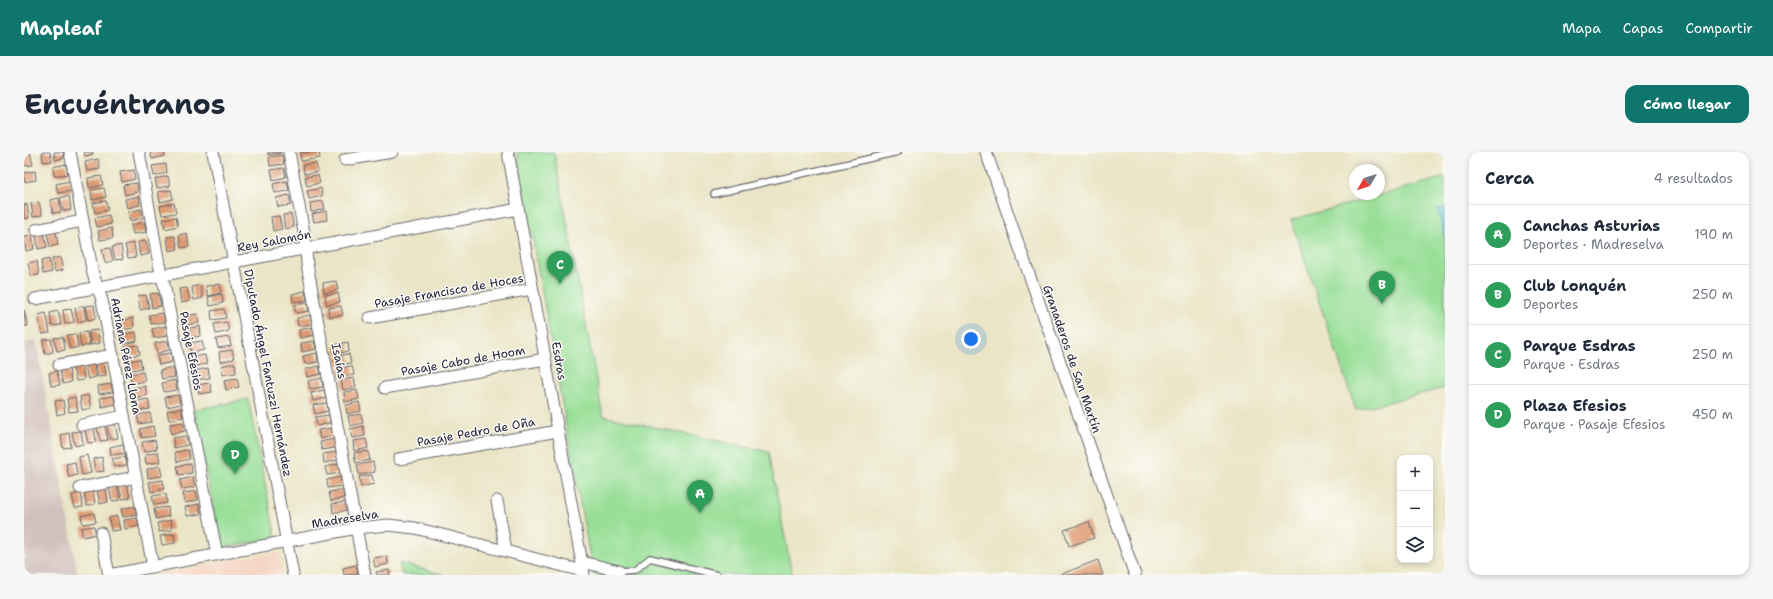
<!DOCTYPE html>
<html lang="es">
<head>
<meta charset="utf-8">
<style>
	body { margin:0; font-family:"Shantell Sans",sans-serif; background:#f6f6f7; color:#1f2937 }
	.controls { position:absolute; right:12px; bottom:12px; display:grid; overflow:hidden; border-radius:8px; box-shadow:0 2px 6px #0003 }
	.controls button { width:36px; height:36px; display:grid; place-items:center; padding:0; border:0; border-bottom:1px solid #e0e1e3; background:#fff; color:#1f2937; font:20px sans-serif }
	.compass { position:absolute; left:1325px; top:12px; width:36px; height:36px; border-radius:50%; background:#fff; box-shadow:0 2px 6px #0003; rotate:231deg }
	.you { position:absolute; left:947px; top:187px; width:14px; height:14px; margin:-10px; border:3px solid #fff; border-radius:50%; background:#1a73e8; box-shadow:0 0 0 6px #1a73e833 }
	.badge { display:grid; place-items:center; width:26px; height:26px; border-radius:50%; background:#0f766e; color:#fff; font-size:13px; font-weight:700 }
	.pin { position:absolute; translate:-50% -33px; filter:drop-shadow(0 1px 2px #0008) }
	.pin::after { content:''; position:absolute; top:21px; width:14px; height:12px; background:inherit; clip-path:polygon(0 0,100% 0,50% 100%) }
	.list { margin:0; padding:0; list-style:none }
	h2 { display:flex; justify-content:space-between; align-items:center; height:52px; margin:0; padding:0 16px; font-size:17px }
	h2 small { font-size:13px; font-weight:400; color:#747a83 }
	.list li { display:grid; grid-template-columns:26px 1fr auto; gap:12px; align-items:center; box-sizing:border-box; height:60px; padding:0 16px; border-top:1px solid #e0e1e3 }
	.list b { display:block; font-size:15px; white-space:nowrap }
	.list p { margin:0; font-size:13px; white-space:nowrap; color:#747a83 }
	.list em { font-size:13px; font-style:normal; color:#747a83 }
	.icon { flex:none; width:22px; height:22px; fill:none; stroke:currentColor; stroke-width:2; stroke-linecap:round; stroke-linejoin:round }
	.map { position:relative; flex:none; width:1421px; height:423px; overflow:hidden; border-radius:12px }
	header { display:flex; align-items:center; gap:24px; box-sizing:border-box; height:56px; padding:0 20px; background:#0f766e; color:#fff }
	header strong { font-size:19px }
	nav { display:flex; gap:22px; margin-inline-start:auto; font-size:14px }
	.intro { display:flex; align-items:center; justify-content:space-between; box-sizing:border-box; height:96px; padding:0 24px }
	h1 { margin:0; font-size:28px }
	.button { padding:10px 18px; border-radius:12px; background:#0f766e; color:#fff; font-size:14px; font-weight:700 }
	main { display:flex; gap:24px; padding:0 24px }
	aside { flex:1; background:#fff; border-radius:12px; box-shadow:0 2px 6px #0003 }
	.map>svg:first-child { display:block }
</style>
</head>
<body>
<header>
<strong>Mapleaf</strong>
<nav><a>Mapa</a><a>Capas</a><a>Compartir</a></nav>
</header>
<div class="intro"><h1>Encuéntranos</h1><a class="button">Cómo llegar</a></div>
<main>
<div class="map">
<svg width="1421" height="423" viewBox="0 0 1421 423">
	<rect width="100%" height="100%" fill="#fdfcf7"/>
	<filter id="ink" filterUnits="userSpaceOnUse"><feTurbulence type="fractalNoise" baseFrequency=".025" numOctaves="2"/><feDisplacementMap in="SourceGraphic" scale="8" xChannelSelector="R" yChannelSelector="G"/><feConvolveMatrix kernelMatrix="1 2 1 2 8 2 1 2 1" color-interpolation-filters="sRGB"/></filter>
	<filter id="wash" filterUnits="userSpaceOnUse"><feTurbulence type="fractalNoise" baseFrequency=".012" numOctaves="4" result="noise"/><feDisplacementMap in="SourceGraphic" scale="16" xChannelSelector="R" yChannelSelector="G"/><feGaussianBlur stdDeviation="0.9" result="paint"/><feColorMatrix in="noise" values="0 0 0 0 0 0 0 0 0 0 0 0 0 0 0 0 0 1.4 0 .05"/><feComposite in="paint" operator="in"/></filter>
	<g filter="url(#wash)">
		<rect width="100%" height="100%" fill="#eae5c6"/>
		<!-- built -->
		<polygon fill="#f5d3c1" points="255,399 259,423 131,423"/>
		<!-- industrial -->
		<polygon fill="#d1c0bc" points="12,188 54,423 0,423 0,191"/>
		<!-- green -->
		<g fill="#99df98" stroke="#5e806a">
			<polygon points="493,0 530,0 579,264 745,300 768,423 569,423"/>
			<polygon points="1421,25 1421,236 1332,258 1267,68"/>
			<polygon points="224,247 252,386 197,396 170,258"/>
			<polygon points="375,411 421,423 378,423"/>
		</g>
		<!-- water -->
		<polygon fill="#5bc5d6" stroke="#3e7488" points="1421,56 1421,88 1414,57"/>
		<g id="blocks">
			<!-- building -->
			<g fill="#dd9870">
				<polygon points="3,0 6,0 9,13 0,14 0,1"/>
				<polygon points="18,0 26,0 28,9 19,10"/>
				<polygon points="30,0 39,0 40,6 31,8"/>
				<polygon points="60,0 69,0 69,2 61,4"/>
				<polygon points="126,0 140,0 141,4 128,7"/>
				<polygon points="244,0 257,0 257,1 244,3"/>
				<polygon points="295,0 296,6 277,9 276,1"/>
				<polygon points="258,3 260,12 246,14 245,5"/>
				<polygon points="74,7 76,17 63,19 61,10"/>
				<polygon points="292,11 294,20 280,22 279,13"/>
				<polygon points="42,12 44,22 30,24 29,15"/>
				<polygon points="142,12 143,21 130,24 128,14"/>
				<polygon points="260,16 262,25 249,28 247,18"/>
				<polygon points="110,18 111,27 98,30 96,20"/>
				<polygon points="11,19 12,28 0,30 0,21"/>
				<polygon points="294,23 296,31 283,34 281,25"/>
				<polygon points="77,24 79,33 65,36 64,26"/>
				<polygon points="144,24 146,34 133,36 131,27"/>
				<polygon points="46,29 48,39 34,41 32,32"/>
				<polygon points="263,29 265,39 251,41 249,32"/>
				<polygon points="113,31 114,40 101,43 99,33"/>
				<polygon points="80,36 82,45 68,48 67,38"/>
				<polygon points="297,36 298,44 285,47 283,39"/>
				<polygon points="147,38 149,47 136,50 134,40"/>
				<polygon points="265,43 267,53 254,55 252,46"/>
				<polygon points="45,44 47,58 39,59 36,46"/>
				<polygon points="115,44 116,53 103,56 101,47"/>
				<polygon points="35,46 37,60 29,61 26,48"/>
				<polygon points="82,49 84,58 71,61 69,51"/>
				<polygon points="299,49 301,57 287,60 286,51"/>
				<polygon points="15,50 18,63 9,65 7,51"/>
				<polygon points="150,51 152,61 138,63 136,54"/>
				<polygon points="3,52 5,66 0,67 0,53"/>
				<polygon points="117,57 119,66 106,69 104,60"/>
				<polygon points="302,59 303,68 290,70 288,62"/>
				<polygon points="267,62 270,75 261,77 259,63"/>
				<polygon points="85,63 87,72 73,75 71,66"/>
				<polygon points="255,64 258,77 249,79 247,65"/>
				<polygon points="152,65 154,74 141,77 139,67"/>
				<polygon points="120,70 122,80 109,82 107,73"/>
				<polygon points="88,76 89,86 76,88 74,79"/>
				<polygon points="32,80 34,93 26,95 23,81"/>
				<polygon points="163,81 165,95 157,96 155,83"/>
				<polygon points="20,82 23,95 14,97 12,83"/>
				<polygon points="8,84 10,97 2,99 0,85"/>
				<polygon points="151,84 154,97 145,99 143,85"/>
				<polygon points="122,89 125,102 116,104 114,90"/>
				<polygon points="110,91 112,105 104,106 101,93"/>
				<polygon points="97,93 99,107 91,108 88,95"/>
				<polygon points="86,96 89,109 81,111 78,97"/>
				<polygon points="36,105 39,118 31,120 28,107"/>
				<polygon points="25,107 28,120 19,122 17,109"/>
				<polygon points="13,109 15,123 7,124 4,111"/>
				<polygon points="312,129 314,138 300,141 299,131"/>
				<polygon points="196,132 197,141 184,144 182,134"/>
				<polygon points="176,133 179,146 170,148 168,135"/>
				<polygon points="163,136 166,149 157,151 155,137"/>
				<polygon points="281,139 283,148 269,150 268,142"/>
				<polygon points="134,141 137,154 128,156 126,142"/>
				<polygon points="314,141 316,150 303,153 301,143"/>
				<polygon points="198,142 199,151 186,154 184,145"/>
				<polygon points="122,143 125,156 116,158 114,144"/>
				<polygon points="283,151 285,159 272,161 270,153"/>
				<polygon points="70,153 72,166 64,168 61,154"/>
				<polygon points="60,154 62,168 54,170 51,156"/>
				<polygon points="317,154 319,163 305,165 304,156"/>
				<polygon points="47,157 50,170 41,172 39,158"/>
				<polygon points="200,157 202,166 188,168 187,159"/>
				<polygon points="0,158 4,174 0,174"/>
				<polygon points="34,159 37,173 28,174 26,161"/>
				<polygon points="22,161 26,181 18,182 14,163"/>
				<polygon points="139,161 141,170 127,172 125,163"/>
				<polygon points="173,162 175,171 161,173 159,164"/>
				<polygon points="286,163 288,172 274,174 273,166"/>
				<polygon points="109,166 110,176 97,178 95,169"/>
				<polygon points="203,170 205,179 192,182 190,172"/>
				<polygon points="142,174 143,184 130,186 128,177"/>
				<polygon points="176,174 177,184 164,186 162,177"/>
				<polygon points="288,175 290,183 276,186 275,178"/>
				<polygon points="73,178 76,191 67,193 65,179"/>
				<polygon points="63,180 66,193 57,195 55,181"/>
				<polygon points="112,180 113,189 100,192 98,182"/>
				<polygon points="52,182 54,195 46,197 43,183"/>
				<polygon points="39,185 41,198 33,199 30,186"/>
				<polygon points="205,185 207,194 194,196 192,187"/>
				<polygon points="27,187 29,200 21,202 19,188"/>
				<polygon points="144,189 146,198 133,201 131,191"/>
				<polygon points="178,189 180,198 167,201 165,191"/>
				<polygon points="290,189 292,197 278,200 277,191"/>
				<polygon points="324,190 325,199 312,202 310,193"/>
				<polygon points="114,193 116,202 103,205 101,195"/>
				<polygon points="208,198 210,207 196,210 195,200"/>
				<polygon points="147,201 148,210 135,213 133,203"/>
				<polygon points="293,201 294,210 281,212 279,204"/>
				<polygon points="325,202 327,211 314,213 312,204"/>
				<polygon points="181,203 183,212 170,214 168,205"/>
				<polygon points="116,207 118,216 105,219 103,209"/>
				<polygon points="80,210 82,224 74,225 71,212"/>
				<polygon points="211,211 212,221 199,223 197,214"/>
				<polygon points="70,212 72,225 64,227 61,214"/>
				<polygon points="58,214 60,228 52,229 49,216"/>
				<polygon points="295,214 297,222 283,225 282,217"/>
				<polygon points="328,214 330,223 316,225 314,216"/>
				<polygon points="149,215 151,225 138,227 136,218"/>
				<polygon points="184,216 186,226 172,228 170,219"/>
				<polygon points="45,217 47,230 39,232 36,218"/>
				<polygon points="33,219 36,233 27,234 25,221"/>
				<polygon points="119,220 121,229 107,232 106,222"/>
				<polygon points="213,226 215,235 202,238 200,228"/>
				<polygon points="298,226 299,235 286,237 284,229"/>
				<polygon points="330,226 332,235 319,238 317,228"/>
				<polygon points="151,228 153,238 140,240 138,231"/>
				<polygon points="186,231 188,240 175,242 173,233"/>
				<polygon points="87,232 89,240 75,242 74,234"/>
				<polygon points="121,234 123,243 110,246 108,236"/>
				<polygon points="300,238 302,246 289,249 287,241"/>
				<polygon points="333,238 335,247 321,250 320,240"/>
				<polygon points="64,243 67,256 58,258 56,245"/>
				<polygon points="154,243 156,252 143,255 141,245"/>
				<polygon points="90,244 91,252 78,255 76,246"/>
				<polygon points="51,245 54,259 45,260 43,247"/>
				<polygon points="124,247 126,257 112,259 111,250"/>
				<polygon points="39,248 41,261 33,263 31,249"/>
				<polygon points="335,250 337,259 323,262 322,253"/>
				<polygon points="303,251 304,259 291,262 289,253"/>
				<polygon points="157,256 159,265 145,268 143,259"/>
				<polygon points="126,261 128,270 115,272 113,263"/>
				<polygon points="337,262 339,271 326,274 324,264"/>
				<polygon points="305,263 306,271 293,274 291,265"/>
				<polygon points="159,270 161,279 147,282 146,272"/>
				<polygon points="91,272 94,286 86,287 83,274"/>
				<polygon points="81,274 84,288 76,289 73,276"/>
				<polygon points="129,274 131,284 118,286 116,277"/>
				<polygon points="339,274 341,284 328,286 326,277"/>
				<polygon points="70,276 72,290 64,291 61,278"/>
				<polygon points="308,276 309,284 296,287 294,278"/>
				<polygon points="57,279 59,292 51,294 48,280"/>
				<polygon points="45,281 47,295 39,296 37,283"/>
				<polygon points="162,284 164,293 150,296 149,286"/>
				<polygon points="310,287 311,296 298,298 296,290"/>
				<polygon points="342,287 344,296 330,299 329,289"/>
				<polygon points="131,288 133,297 120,300 118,290"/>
				<polygon points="99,292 101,301 87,303 86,295"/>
				<polygon points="164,298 166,307 153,310 151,300"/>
				<polygon points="344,299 346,308 332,311 330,301"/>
				<polygon points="134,300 136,310 122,312 121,303"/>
				<polygon points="312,300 314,308 300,311 299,302"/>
				<polygon points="63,303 67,321 58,323 55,305"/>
				<polygon points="78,305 80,319 72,320 69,307"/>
				<polygon points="101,305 103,313 90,315 88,307"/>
				<polygon points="51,310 53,323 45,325 42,312"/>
				<polygon points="349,310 351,320 335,323 333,313"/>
				<polygon points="167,312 168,321 155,323 153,314"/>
				<polygon points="314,312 316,321 303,323 301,315"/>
				<polygon points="136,314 138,324 124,326 123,317"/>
				<polygon points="348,323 350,332 337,335 335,325"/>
				<polygon points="169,325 171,335 158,337 156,328"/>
				<polygon points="316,325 318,334 304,336 303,328"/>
				<polygon points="139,328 140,337 127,340 125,330"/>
				<polygon points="103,332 106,346 98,347 95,334"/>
				<polygon points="93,334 96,348 88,349 85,336"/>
				<polygon points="82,336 84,350 76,352 73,338"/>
				<polygon points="319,338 320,346 307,349 305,340"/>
				<polygon points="69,339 71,352 63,354 60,341"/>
				<polygon points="172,339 174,348 161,351 159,341"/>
				<polygon points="57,341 59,355 51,356 48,343"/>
				<polygon points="142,342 143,351 130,353 128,344"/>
				<polygon points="321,350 323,358 309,361 308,352"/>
				<polygon points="175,352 177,362 163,364 161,355"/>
				<polygon points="111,354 112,363 99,365 97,357"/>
				<polygon points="144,355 145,364 132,367 130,357"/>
				<polygon points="70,361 72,370 59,372 57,364"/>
				<polygon points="93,364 96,378 87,379 85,366"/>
				<polygon points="113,366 115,374 101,377 100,368"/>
				<polygon points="147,368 148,378 135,380 133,371"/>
				<polygon points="1065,370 1070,386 1045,394 1040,378"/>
				<polygon points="70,374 72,382 59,385 57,376"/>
				<polygon points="150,382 151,391 138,393 136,384"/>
				<polygon points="363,404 364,412 351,415 349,406"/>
				<polygon points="1074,408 1079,423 1035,423"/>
				<polygon points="332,413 334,422 320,423 319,416"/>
				<polygon points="365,418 366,423 353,423 352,420"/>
			</g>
		</g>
	</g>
	<g filter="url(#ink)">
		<use href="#blocks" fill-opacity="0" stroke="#68666c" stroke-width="1"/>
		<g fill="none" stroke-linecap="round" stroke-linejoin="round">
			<defs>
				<g id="lane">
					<polyline points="690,42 874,0"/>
					<polyline points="595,419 611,418 626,406 693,423"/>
				</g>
				<g id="street">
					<polyline points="46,0 69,122 78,148 129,415"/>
					<polyline points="115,0 135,112 141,137 193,403"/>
					<polyline points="189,0 269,423"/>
					<polyline points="265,0 281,86 283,112 341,423"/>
					<polyline points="484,0 560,423"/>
					<polyline points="962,0 1111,423"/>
					<polyline points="321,8 368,0"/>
					<polyline points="12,78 59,69"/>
					<polyline points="11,147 494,57"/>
					<polyline points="346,166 508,137"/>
					<polyline points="35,213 89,203"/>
					<polyline points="361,236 521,207"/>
					<polyline points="58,273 100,264"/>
					<polyline points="375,307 534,279"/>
					<polyline points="56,336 112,325"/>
					<polyline points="473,349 482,399"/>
					<polyline points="77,381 85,423 333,376 364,373 391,376 559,419"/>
					<polyline points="558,410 595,419"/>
				</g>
			</defs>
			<!-- lane casing -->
			<use href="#lane" stroke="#68666c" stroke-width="8"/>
			<!-- street casing -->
			<use href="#street" stroke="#68666c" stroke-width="13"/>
			<!-- lane -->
			<use href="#lane" stroke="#fff" stroke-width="5.5"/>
			<!-- street -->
			<use href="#street" stroke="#fff" stroke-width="11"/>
		</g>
	</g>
	<g text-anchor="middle" stroke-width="3" stroke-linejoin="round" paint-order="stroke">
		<!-- street labels -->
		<g font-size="12" fill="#22223b" stroke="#fdfcf7">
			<text transform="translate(250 89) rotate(-11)" y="4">Rey Salomón</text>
			<text transform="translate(425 139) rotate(-10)" y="4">Pasaje Francisco de Hoces</text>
			<text transform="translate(167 199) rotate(79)" y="4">Pasaje Efesios</text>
			<text transform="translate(102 204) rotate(79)" y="4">Adriana Pérez Llona</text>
			<text transform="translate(1048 207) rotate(71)" y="4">Granaderos de San Martín</text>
			<text transform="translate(315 209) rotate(79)" y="4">Isaías</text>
			<text transform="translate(439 209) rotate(-10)" y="4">Pasaje Cabo de Hoom</text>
			<text transform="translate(535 209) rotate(80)" y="4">Esdras</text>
			<text transform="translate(244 221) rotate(79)" y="4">Diputado Ángel Fantuzzi Hernández</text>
			<text transform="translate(452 280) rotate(-10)" y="4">Pasaje Pedro de Oña</text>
			<text transform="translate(321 367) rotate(-9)" y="4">Madreselva</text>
		</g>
	</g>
</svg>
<div class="controls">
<button>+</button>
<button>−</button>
<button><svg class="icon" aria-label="layers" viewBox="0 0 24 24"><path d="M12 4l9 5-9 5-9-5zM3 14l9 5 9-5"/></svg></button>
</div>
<svg class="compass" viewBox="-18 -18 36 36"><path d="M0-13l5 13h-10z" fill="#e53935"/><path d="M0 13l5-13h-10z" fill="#747a83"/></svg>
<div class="you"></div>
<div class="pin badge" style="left:676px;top:361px;background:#2e9e5b">A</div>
<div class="pin badge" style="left:1358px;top:152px;background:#2e9e5b">B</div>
<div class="pin badge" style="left:536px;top:132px;background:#2e9e5b">C</div>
<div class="pin badge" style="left:211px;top:322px;background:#2e9e5b">D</div>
</div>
<aside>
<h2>Cerca<small>4 resultados</small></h2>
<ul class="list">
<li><span class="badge" style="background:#2e9e5b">A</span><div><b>Canchas Asturias</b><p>Deportes · Madreselva</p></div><em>190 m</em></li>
<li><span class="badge" style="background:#2e9e5b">B</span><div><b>Club Lonquén</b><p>Deportes</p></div><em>250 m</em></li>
<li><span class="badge" style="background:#2e9e5b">C</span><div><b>Parque Esdras</b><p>Parque · Esdras</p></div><em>250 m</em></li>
<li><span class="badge" style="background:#2e9e5b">D</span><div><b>Plaza Efesios</b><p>Parque · Pasaje Efesios</p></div><em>450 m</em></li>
</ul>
</aside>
</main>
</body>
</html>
